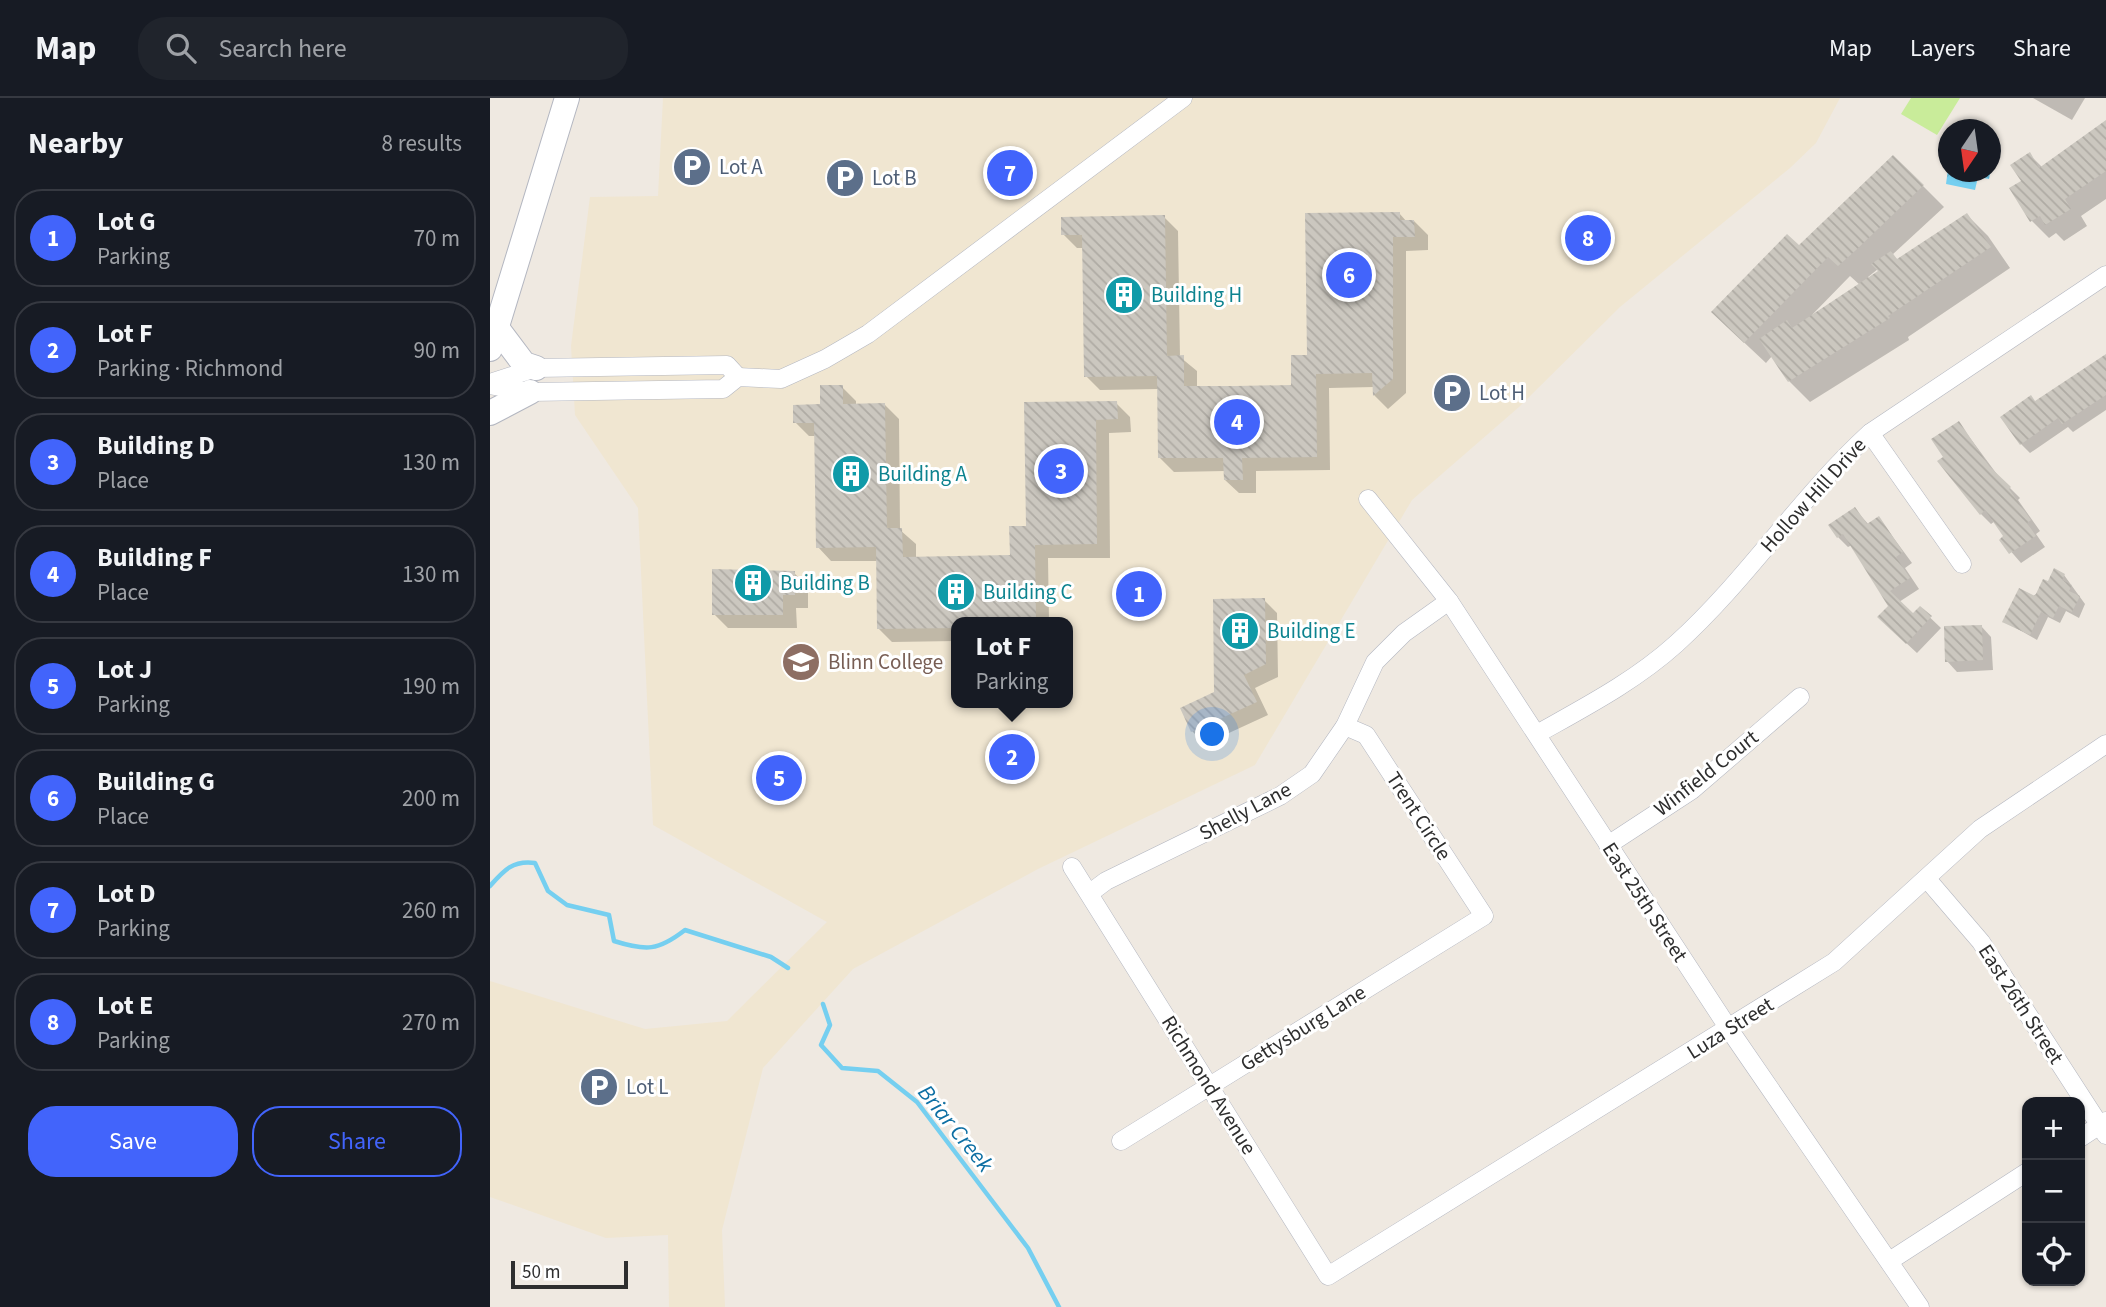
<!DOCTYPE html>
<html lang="en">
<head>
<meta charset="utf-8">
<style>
	body { margin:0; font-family:"Source Sans 3",sans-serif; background:#20242c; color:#f1f3f6 }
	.controls { position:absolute; right:21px; bottom:21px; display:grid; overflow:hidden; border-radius:14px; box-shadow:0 2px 5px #0004 }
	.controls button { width:63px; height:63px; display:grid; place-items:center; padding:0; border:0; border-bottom:2px solid #363941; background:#171b24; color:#f1f3f6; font:35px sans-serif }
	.compass { position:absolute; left:1448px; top:21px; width:63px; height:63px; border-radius:50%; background:#171b24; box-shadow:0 2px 5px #0004; rotate:193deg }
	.scale { position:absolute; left:21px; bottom:18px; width:117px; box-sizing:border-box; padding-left:7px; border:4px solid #2e2e2e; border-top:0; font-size:19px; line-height:24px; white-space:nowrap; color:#2e2e2e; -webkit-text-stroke:5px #fff; paint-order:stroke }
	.you { position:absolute; left:723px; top:637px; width:24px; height:24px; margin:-18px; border:5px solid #fff; border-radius:50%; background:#1a73e8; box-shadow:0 0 0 10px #1a73e833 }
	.badge { display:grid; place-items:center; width:46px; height:46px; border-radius:50%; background:#4264fb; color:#fff; font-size:23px; font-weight:700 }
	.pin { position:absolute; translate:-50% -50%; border:4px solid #fff; box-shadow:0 2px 7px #0006 }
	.popup { position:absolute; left:461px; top:519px; width:122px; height:91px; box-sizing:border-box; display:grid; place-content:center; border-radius:14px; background:#171b24; filter:drop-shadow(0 2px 5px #0005); font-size:23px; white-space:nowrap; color:#9ea1a6 }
	.popup b { font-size:26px; color:#f1f3f6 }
	.popup::after { content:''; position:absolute; left:50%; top:100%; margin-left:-14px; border:14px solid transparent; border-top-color:#171b24 }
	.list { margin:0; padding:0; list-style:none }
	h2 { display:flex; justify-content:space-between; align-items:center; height:91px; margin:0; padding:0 28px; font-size:30px }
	h2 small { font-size:23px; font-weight:400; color:#9ea1a6 }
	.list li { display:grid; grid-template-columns:46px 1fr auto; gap:21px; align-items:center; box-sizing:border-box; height:98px; margin:0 14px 14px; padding:0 14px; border:2px solid #363941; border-radius:28px }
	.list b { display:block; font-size:26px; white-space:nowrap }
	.list p { margin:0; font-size:23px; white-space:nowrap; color:#9ea1a6 }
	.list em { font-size:23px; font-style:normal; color:#9ea1a6 }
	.actions { display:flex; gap:14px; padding:21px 28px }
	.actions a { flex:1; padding:16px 0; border:2px solid #4264fb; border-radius:28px; text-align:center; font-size:24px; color:#4264fb }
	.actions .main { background:#4264fb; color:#fff }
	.icon { flex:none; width:38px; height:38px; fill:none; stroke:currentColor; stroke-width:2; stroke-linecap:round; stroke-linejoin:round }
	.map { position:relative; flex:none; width:1616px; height:1209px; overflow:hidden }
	header { display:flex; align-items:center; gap:42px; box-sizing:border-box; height:98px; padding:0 35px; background:#171b24; border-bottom:2px solid #363941 }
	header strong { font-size:33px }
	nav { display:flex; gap:38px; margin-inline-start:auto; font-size:24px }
	.search { width:490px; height:63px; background:#20242c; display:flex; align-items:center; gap:18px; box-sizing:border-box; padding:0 24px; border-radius:28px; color:#9ea1a6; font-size:26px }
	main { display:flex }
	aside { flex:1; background:#171b24 }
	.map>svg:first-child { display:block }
</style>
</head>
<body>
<header>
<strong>Map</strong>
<div class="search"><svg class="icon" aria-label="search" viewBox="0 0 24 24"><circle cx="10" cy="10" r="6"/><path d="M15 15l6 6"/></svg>Search here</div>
<nav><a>Map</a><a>Layers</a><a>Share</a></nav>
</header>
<main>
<aside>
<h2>Nearby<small>8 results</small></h2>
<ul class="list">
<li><span class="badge">1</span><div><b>Lot G</b><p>Parking</p></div><em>70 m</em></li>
<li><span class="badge">2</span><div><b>Lot F</b><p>Parking · Richmond</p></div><em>90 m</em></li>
<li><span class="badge">3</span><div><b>Building D</b><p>Place</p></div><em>130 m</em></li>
<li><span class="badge">4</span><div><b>Building F</b><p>Place</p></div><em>130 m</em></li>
<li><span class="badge">5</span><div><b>Lot J</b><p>Parking</p></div><em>190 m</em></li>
<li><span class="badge">6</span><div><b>Building G</b><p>Place</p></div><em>200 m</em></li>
<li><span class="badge">7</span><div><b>Lot D</b><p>Parking</p></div><em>260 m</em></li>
<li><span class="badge">8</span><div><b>Lot E</b><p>Parking</p></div><em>270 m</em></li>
</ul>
<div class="actions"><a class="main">Save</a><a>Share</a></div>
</aside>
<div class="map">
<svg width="1616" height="1209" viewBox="0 0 1616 1209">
	<defs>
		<pattern id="water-waves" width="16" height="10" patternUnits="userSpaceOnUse" patternTransform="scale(1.75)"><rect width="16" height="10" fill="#75cff0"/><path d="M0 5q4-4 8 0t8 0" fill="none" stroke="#66b2ce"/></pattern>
		<pattern id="building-back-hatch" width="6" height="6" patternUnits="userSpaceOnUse" patternTransform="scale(1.75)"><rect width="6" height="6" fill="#cbc7bf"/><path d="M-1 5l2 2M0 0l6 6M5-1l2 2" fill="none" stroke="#afaba4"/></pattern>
	</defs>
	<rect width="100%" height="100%" fill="#efe9e1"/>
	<!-- education -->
	<path fill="#f0e6d1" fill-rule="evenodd" d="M173,0H1350L1326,45L1300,70L1130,209L1029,309L922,402L765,667L548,771L363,871L273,970L232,1132L235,1209H179L178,1137L116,1140L0,1099V883L155,931L237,923L337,824L163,727L148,410L85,317L81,248L100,99L168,98ZM466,524H578V605H466Z"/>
	<!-- pitch -->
	<polygon fill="#c9ec9a" points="1421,0 1470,0 1447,37 1411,16"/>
	<!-- water -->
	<polygon fill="url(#water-waves)" points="1501,67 1502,67 1499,81 1488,79 1485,92 1456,86 1458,71 1500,74"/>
	<!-- shadow -->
	<g fill="#0003" fill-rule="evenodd">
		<polygon points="1543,0 1595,0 1582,22"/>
		<polygon points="1616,26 1616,101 1591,118 1597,128 1574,143 1566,135 1559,140 1542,123 1533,84 1539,56 1553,70"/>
		<path d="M1433,88L1454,109L1402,157L1408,162L1477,117L1498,138L1520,170L1418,239L1419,242L1320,304L1299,283L1282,258L1276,265L1244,235L1309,149ZM1388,171L1391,174L1379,181L1378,179ZM1360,178L1370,187L1322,217Z"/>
		<polygon points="909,115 917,124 924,123 938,137 938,152 916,153 916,295 898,311 884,297 884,289 839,290 840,372 766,373 766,395 749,395 735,382 735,373 684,374 670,360 669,291 610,292 596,278 594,150 587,150 573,136 674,119 688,133 690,259 707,273 707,290 803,289"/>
		<polygon points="1616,257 1616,312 1583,334 1578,329 1540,355 1531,346 1546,305"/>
		<polygon points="352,289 366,303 366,308 395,307 409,321 410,432 426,446 426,460 522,459 538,429 536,306 626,305 640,319 641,334 619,335 620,460 558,460 559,524 466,524 466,543 402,544 388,530 388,463 341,463 328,449 326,338 319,338 305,324 332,308"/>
		<polygon points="1469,325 1509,379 1530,400 1528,402 1550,433 1546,436 1555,449 1531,465 1511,442 1516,439 1505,423 1501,426 1491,416 1449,363 1456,359"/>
		<polygon points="1365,411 1379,427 1389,420 1422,465 1415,470 1429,491 1409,504 1423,517 1430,510 1451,530 1427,555 1400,530 1400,508 1362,447 1358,449 1348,439"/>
		<polygon points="304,475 318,488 318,510 306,510 307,530 238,530 224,516"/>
		<polygon points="1574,477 1595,506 1589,520 1576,513 1570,525 1558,519 1547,542 1514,523 1559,485"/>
		<polygon points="774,502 787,515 788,579 765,590 778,617 715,646 702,633 726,595"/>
		<polygon points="1491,528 1501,539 1503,572 1467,574 1457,563"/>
	</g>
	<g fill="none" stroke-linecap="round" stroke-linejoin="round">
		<!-- stream -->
		<g stroke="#75cff0" stroke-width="4.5">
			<path d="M0,788C14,772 23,762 45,765L58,793L77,807L119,817L124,843C156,853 168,853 195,832L281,859L298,870"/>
			<polyline points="333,906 340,927 331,947 352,970 388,973 427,1004 538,1150 569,1209"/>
		</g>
	</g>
	<!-- building -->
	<g fill="url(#building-back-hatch)">
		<polygon points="1616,22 1616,73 1575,101 1581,111 1555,127 1550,118 1540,124 1519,90 1531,83 1520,67 1540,54 1549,70"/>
		<polygon points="1403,57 1434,87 1366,152 1348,168 1338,159 1254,245 1221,214 1297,136 1309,147"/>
		<polygon points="910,114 910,122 924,122 925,139 903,139 903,281 883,298 882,275 826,276 827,359 752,360 753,382 734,382 733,360 668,360 667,278 594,279 592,137 571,137 571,119 675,117 677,258 694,257 694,288 746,288 801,287 801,257 817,257 815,115"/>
		<polygon points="1477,115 1501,149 1398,218 1400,220 1298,284 1269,241 1297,222 1302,230 1388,173 1381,166 1401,153 1407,161"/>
		<polygon points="1616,256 1616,297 1572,326 1568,320 1530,347 1510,319 1541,297 1545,303"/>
		<polygon points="330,287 353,287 353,306 395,305 397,430 412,430 413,459 520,457 519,428 536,428 534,304 627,303 628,321 606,322 607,446 545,447 546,524 466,524 466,530 387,531 386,449 326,450 324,325 303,325 303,307 330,306"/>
		<polygon points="1469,323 1499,368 1521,389 1519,391 1541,422 1537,425 1546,438 1519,456 1509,442 1513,438 1495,412 1490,417 1447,363 1453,359 1441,341"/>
		<polygon points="1365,409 1377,426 1389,418 1413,454 1406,459 1420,480 1400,493 1423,515 1430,508 1442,518 1416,546 1387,519 1398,508 1353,436 1347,440 1338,427"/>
		<polygon points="1564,470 1575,476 1572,482 1582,487 1579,493 1590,498 1582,514 1569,508 1563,520 1551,514 1540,537 1512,524 1529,490 1545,498 1553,481 1558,483"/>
		<polygon points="222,471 305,473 305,497 293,497 293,517 222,517"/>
		<polygon points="775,500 776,566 754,577 767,604 701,634 690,610 724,594 723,501"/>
		<polygon points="1492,527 1493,562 1455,564 1454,528"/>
	</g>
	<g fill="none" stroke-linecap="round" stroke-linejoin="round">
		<defs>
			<g id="street">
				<polyline points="0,285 46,270 237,267 248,279"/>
				<polyline points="0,287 40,294 233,291 248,279 291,281 335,261 378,236 693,0"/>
				<polyline points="1380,335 1472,466"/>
				<polyline points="878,401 959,503 1239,931 1430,1209"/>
				<path d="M1047,636C1095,609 1145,583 1186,546C1257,482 1309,400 1380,335L1616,177"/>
				<polyline points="1118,747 1202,692 1310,599"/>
				<polyline points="582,769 838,1178 1344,864 1490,731 1616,646"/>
				<polyline points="1437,781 1491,844 1616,1037"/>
				<polyline points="600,795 616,783 790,698 822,676 855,628 885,564 914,535 959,503"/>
				<polyline points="1590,1040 1616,1023"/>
				<polyline points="631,1043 994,818 876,637 855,628"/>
				<polyline points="1401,1162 1537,1074"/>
			</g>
			<g id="secondary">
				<polyline points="7,230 34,266 46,270"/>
				<polyline points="0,251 77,0"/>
				<polyline points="0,315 40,294"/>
			</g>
		</defs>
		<!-- street casing -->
		<use href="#street" stroke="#b4b7c1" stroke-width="19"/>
		<!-- secondary casing -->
		<use href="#secondary" stroke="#b4b7c1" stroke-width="26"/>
		<!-- street -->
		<use href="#street" stroke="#fff" stroke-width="18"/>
		<!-- secondary -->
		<use href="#secondary" stroke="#fff" stroke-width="24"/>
	</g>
	<!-- icons -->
	<defs>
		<symbol id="parking-disc" viewBox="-11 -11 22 22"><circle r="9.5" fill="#5c6f8a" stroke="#fff"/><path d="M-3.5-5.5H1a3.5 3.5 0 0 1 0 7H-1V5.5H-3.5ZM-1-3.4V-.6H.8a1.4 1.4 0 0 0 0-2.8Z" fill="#fff"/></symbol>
		<symbol id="building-disc" viewBox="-11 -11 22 22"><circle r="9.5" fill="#0f9aa8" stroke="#fff"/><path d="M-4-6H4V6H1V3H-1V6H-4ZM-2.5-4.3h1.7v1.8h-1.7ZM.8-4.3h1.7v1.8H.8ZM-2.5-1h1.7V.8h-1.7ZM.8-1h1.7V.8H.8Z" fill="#fff"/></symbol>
		<symbol id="university-disc" viewBox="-11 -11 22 22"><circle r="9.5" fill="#8d6e63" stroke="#fff"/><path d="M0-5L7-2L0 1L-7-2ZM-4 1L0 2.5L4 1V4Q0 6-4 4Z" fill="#fff"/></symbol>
	</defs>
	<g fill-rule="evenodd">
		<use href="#parking-disc" x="180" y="47" width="44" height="44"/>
		<use href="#parking-disc" x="333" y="58" width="44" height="44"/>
		<use href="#building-disc" x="612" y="175" width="44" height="44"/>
		<use href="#parking-disc" x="940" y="273" width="44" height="44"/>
		<use href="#building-disc" x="339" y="354" width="44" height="44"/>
		<use href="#building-disc" x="241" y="463" width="44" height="44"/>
		<use href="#building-disc" x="444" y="472" width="44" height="44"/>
		<use href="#building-disc" x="728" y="511" width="44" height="44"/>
		<use href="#university-disc" x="289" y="542" width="44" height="44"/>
		<use href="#parking-disc" x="87" y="967" width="44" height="44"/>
	</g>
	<g text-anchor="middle" stroke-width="6" stroke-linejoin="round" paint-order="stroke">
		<!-- service labels -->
		<g font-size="21" fill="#4e5e75" stroke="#fff" text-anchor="start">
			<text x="229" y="76">Lot A</text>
			<text x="382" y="87">Lot B</text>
			<text x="989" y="302">Lot H</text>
			<text x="136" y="996">Lot L</text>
		</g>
		<!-- culture labels -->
		<g font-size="21" fill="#0d838f" stroke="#fff" text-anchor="start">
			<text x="661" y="204">Building H</text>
			<text x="388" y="383">Building A</text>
			<text x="290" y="492">Building B</text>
			<text x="493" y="501">Building C</text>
			<text x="777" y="540">Building E</text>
		</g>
		<!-- street labels -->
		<g font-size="21" fill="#2e2e2e" stroke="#fff">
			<text transform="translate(1323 397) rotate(-48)" y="7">Hollow Hill Drive</text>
			<text transform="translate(1216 675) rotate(-38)" y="7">Winfield Court</text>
			<text transform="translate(755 713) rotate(-28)" y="7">Shelly Lane</text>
			<text transform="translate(929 718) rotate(57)" y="7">Trent Circle</text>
			<text transform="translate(1155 804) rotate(57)" y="7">East 25th Street</text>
			<text transform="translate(1531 906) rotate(57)" y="7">East 26th Street</text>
			<text transform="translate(813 930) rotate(-32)" y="7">Gettysburg Lane</text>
			<text transform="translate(1240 930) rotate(-32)" y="7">Luza Street</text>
			<text transform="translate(719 987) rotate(58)" y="7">Richmond Avenue</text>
		</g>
		<!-- education labels -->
		<g font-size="21" fill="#785e54" stroke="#fff" text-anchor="start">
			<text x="338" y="571">Blinn College</text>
		</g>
		<!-- water labels -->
		<g font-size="23" font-style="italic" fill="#0d6fa3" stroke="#fff">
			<text transform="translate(466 1030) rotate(51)" y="8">Briar Creek</text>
		</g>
	</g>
</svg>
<div class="controls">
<button>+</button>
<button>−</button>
<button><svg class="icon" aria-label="locate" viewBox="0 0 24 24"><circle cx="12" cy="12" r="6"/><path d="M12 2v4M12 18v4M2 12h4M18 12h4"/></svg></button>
</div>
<svg class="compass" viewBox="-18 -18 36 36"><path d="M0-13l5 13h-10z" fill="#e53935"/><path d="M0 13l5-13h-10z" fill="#9ea1a6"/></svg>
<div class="scale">50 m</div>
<div class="you"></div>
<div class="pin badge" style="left:649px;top:496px">1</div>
<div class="pin badge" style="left:522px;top:659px">2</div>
<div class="popup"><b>Lot F</b>Parking</div>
<div class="pin badge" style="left:571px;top:373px">3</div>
<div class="pin badge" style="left:747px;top:324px">4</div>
<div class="pin badge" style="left:289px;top:680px">5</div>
<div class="pin badge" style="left:859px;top:177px">6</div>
<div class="pin badge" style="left:520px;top:75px">7</div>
<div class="pin badge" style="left:1098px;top:140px">8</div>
</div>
</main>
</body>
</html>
